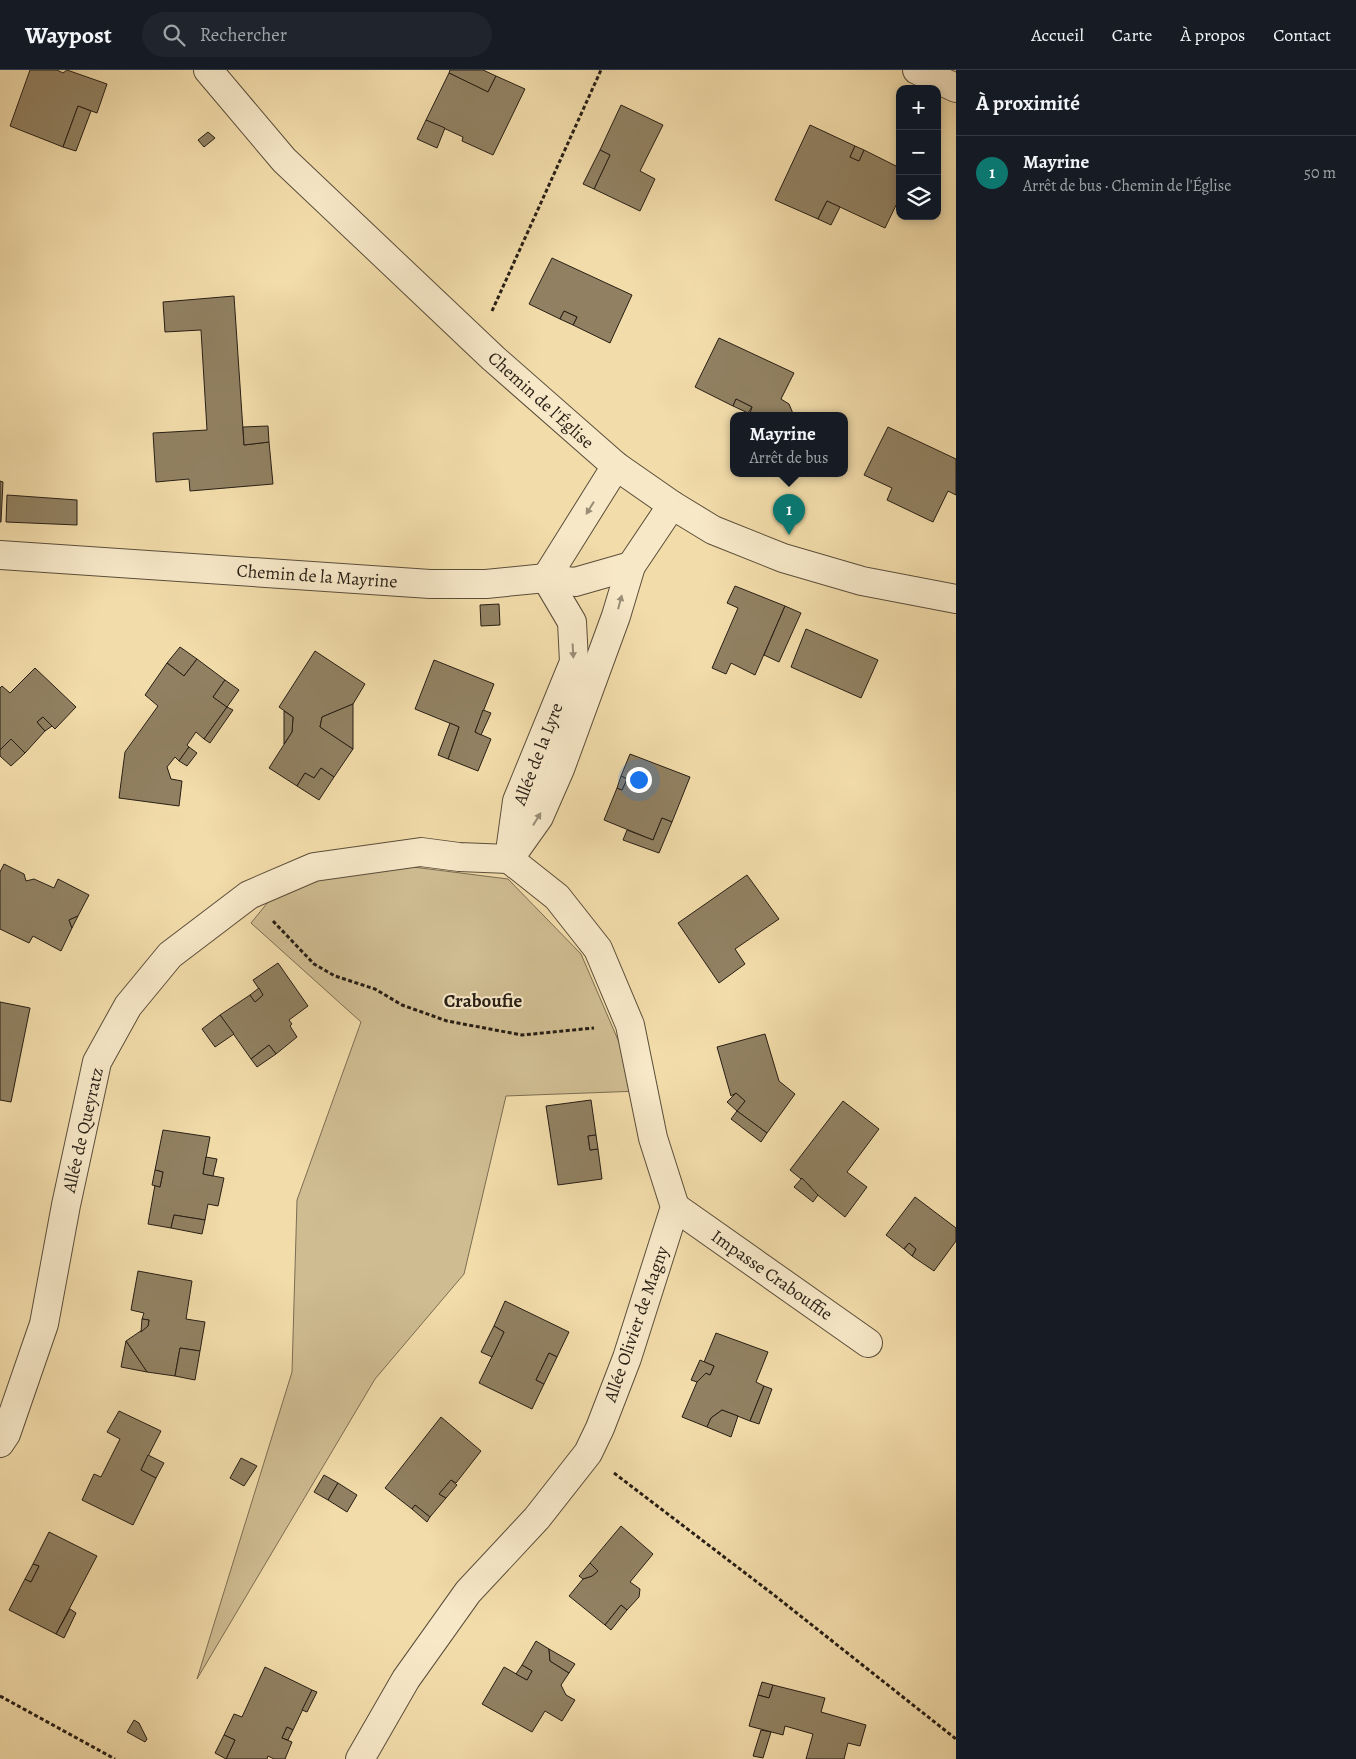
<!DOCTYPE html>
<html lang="fr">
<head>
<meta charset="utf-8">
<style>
	body { margin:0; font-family:Alegreya,serif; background:#20242c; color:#f1f3f6 }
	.controls { position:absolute; right:15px; top:15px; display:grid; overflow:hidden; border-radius:10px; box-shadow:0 2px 8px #0003 }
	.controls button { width:45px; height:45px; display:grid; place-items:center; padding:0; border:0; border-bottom:1px solid #363941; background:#171b24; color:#f1f3f6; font:25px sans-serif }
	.you { position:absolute; left:638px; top:709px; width:18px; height:18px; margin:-12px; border:4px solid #fff; border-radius:50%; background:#1a73e8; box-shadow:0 0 0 8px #1a73e833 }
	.badge { display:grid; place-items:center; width:32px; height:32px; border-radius:50%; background:#0f766e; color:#fff; font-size:16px; font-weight:700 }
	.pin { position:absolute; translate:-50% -41px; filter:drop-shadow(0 1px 2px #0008) }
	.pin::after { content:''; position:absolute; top:26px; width:18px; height:15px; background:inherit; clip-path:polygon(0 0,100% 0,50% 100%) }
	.popup { position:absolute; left:730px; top:342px; width:118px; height:65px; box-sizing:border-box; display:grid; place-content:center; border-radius:10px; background:#171b24; filter:drop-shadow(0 1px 4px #0005); font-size:16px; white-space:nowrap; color:#9ea1a6 }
	.popup b { font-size:19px; color:#f1f3f6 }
	.popup::after { content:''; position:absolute; left:50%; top:100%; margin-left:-10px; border:10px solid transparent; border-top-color:#171b24 }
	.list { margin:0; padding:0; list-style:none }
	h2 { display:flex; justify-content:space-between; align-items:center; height:65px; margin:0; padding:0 20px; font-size:21px }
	h2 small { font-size:16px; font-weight:400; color:#9ea1a6 }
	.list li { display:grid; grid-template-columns:32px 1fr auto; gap:15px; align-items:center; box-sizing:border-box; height:75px; padding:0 20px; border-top:1px solid #363941 }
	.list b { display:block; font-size:19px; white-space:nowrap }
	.list p { margin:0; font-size:16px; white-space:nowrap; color:#9ea1a6 }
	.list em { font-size:16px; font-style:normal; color:#9ea1a6 }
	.icon { flex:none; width:28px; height:28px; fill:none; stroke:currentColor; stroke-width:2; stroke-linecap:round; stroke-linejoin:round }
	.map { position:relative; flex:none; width:956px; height:1689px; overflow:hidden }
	header { display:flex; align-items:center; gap:30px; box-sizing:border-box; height:70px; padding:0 25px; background:#171b24; border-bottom:1px solid #363941 }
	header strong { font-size:24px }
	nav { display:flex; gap:28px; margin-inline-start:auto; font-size:18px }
	.search { width:350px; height:45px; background:#20242c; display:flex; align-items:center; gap:12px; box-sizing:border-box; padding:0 18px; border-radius:28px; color:#9ea1a6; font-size:19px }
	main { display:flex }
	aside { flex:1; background:#171b24 }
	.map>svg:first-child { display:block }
</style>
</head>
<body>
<header>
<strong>Waypost</strong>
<div class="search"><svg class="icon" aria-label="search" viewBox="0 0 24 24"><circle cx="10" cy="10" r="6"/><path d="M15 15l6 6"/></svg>Rechercher</div>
<nav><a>Accueil</a><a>Carte</a><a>À propos</a><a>Contact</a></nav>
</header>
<main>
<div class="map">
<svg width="956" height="1689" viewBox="0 0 956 1689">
	<rect width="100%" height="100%" fill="#f2dcaa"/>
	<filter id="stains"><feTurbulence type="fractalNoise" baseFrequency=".004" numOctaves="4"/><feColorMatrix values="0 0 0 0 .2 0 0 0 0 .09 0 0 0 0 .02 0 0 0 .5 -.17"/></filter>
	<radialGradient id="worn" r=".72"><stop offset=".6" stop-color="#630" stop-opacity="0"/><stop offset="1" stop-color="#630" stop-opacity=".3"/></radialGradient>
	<!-- green -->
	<polygon fill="#cfbc91" stroke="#7b6d53" points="405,796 508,809 581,884 640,1021 506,1026 464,1204 375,1309 197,1609 292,1302 297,1130 361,952 251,853 273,826 329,806"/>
	<!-- building -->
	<g fill="#918162" stroke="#271e15">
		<polygon points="30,0 57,0 63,3 67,0 107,14 97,43 78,36 63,77 10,56"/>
		<polygon points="450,0 483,0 496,6 488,22 449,3"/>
		<polygon points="449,3 488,22 496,6 525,19 493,85 462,71 463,67 426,50"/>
		<polygon points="621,35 663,55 640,101 655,109 640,141 594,119 610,85 600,80"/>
		<polygon points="78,36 91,41 76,81 63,77"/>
		<polygon points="426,50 445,58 437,78 417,69"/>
		<polygon points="810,55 855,76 850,87 859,91 864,80 900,98 900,127 885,158 827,131 818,149 775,130"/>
		<polygon points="208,62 215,68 204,77 198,70"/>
		<polygon points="855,76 864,80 859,91 850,87"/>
		<polygon points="600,80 610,85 594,119 583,114"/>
		<polygon points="827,131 840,137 831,155 818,149"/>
		<polygon points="552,188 632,225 610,273 573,255 577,247 564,241 560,249 529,234"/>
		<polygon points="234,226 244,375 269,372 273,414 190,421 189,409 156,412 153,363 207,360 201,260 165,262 163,232"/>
		<polygon points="564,241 577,247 573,255 560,249"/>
		<polygon points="719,268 794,303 781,329 789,334 794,346 749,346 752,337 736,329 733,336 695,317"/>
		<polygon points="736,329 752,337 748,343 733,336"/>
		<polygon points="268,356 269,372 244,375 243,357"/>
		<polygon points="888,357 956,389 956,425 948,421 933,452 887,430 892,418 864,405"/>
		<polygon points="0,411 3,412 1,452 0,452"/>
		<polygon points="7,425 77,430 77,455 6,452"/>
		<polygon points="735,516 785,536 755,605 731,593 726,604 712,598 738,538 727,533"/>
		<polygon points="499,534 500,555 481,556 480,535"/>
		<polygon points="785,536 801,543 779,592 764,585"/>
		<polygon points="806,559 878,590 861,628 791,597"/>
		<polygon points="180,577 197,589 184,606 167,593"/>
		<polygon points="315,581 365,614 353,634 322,647 320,657 353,679 334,707 321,698 314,708 305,703 297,716 269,698 292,662 293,647 279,637"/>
		<polygon points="197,589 225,610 213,627 227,637 204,669 196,662 187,675 189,677 179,691 175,687 167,697 171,709 182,711 179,736 119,728 125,682 158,636 145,625 167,593 184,606"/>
		<polygon points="434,590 494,614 475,662 491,669 478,701 448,689 459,657 415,639"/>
		<polygon points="35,598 76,637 55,659 43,647 37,652 45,661 25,683 11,669 0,680 0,618 2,616 10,623"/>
		<polygon points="225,610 239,620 227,637 213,627"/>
		<polygon points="353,634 353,679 320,657 322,647"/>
		<polygon points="227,637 233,640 210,673 204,669"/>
		<polygon points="483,640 491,643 481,665 475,662"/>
		<polygon points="284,641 293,647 292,662 284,674"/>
		<polygon points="43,647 52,656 45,661 37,652"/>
		<polygon points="450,653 459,657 448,689 438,685"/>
		<polygon points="11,669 25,683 11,696 0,686 0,680"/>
		<polygon points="189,677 197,683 187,696 179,691"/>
		<polygon points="630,684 690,707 672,752 662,748 653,770 604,750 617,718 622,720 627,709 621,706"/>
		<polygon points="321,698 334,707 319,730 297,716 305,703 314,708"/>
		<polygon points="621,706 627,709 622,720 617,718"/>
		<polygon points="662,748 672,752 659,783 623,770 627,760 653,770"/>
		<polygon points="4,794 24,804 26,811 34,809 54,818 58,809 89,825 78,846 69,850 72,858 61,881 33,866 29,873 0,859 0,802"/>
		<polygon points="747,805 779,849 735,879 745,894 719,913 678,853"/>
		<polygon points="78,846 72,858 69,850"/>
		<polygon points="278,893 308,936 289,950 292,954 290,956 297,967 276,984 269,975 251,989 220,945 250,925 255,932 263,925 253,910"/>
		<polygon points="259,918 263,925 255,932 250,925"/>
		<polygon points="0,932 30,938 11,1032 0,1030"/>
		<polygon points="220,945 234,964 215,977 202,959"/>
		<polygon points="765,964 779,1011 795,1024 767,1063 737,1041 745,1031 736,1023 731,1026 717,977"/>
		<polygon points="269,975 276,984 257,997 251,989"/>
		<polygon points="736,1023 745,1031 737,1041 727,1032"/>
		<polygon points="591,1030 596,1065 588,1066 590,1080 598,1079 602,1109 558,1115 546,1036"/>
		<polygon points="843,1031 879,1059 847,1102 867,1117 845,1147 809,1118 811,1117 790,1100"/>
		<polygon points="737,1041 767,1063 761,1072 731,1049"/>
		<polygon points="163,1060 210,1067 203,1104 224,1108 218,1136 208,1134 205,1150 174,1145 171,1158 148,1154 155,1115 160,1117 163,1102 155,1100"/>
		<polygon points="596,1065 598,1079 590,1080 588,1066"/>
		<polygon points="206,1087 217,1089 213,1106 203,1104"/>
		<polygon points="155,1100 163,1102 160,1117 152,1115"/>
		<polygon points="802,1108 818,1125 813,1132 794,1117"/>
		<polygon points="915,1127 956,1158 956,1171 934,1201 912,1186 916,1179 909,1173 904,1179 886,1165"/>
		<polygon points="174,1145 205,1150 202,1164 171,1158"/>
		<polygon points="909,1173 916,1179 912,1186 904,1179"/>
		<polygon points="138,1201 192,1211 186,1249 205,1252 200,1281 180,1278 175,1306 147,1302 126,1271 148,1256 149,1250 142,1249 144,1243 131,1240"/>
		<polygon points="505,1231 569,1262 557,1287 549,1283 536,1310 544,1314 532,1339 479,1313 504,1262 494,1256"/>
		<polygon points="142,1249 149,1250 148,1256 141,1262"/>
		<polygon points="494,1256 504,1262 492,1287 481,1282"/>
		<polygon points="716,1263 768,1282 756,1312 764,1316 750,1351 722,1340 711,1348 707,1357 682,1347 697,1312 706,1303 710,1305 714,1296 704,1292"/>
		<polygon points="126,1271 147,1302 121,1297"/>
		<polygon points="180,1278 200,1281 195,1310 175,1306"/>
		<polygon points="549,1283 557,1287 544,1314 536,1310"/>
		<polygon points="700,1290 714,1296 710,1305 706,1303 697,1312 691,1310"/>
		<polygon points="764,1316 772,1319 759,1354 750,1351"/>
		<polygon points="722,1340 738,1346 731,1367 707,1357 711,1348"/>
		<polygon points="119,1341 161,1361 141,1400 156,1408 133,1455 82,1430 94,1404 101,1407 120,1369 107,1362"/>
		<polygon points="441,1347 481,1381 456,1413 451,1410 439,1424 446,1428 430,1447 415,1435 412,1439 385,1418"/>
		<polygon points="148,1385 164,1393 156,1408 141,1400"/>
		<polygon points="241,1388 257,1396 244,1416 230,1408"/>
		<polygon points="324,1405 338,1413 328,1430 314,1422"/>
		<polygon points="451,1410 457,1415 446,1428 439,1424"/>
		<polygon points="338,1413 357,1425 347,1442 328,1430"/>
		<polygon points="415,1435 430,1447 427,1452 412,1439"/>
		<polygon points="621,1456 653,1484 630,1512 640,1519 639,1527 627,1540 621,1535 605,1555 569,1526 583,1509 592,1506 598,1501 590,1493"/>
		<polygon points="49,1462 97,1486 56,1564 9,1540 25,1509 31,1512 39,1496 33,1494"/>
		<polygon points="590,1493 598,1501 592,1506 583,1509 579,1506"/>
		<polygon points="33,1494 39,1496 31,1512 25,1509"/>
		<polygon points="621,1535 627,1540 611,1560 605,1555"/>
		<polygon points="70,1539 76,1543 64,1568 56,1564"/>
		<polygon points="536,1571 549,1579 550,1591 569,1603 561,1615 566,1625 575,1630 562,1651 545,1641 532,1662 482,1634 504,1597 527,1610 532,1601 522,1595"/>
		<polygon points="549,1579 575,1594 569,1603 550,1591"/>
		<polygon points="522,1595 532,1601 527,1610 516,1604"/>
		<polygon points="265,1597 312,1620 293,1660 287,1657 282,1668 292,1672 285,1689 274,1689 268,1686 267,1689 226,1689 235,1670 224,1665 234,1644 242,1647"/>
		<polygon points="762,1612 773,1615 769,1628 758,1625"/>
		<polygon points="773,1615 825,1628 821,1642 866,1655 860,1676 848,1673 844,1689 806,1689 813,1664 785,1656 783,1665 749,1656 758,1625 769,1628"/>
		<polygon points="312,1620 317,1622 307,1642 302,1640"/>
		<polygon points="134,1650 139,1653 147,1669 145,1672 127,1662"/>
		<polygon points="287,1657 293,1660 288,1670 282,1668"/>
		<polygon points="761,1660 771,1662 763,1688 753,1686"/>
		<polygon points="224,1665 235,1670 226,1689 215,1683"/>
	</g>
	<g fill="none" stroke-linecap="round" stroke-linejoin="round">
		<defs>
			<g id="minor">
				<polyline points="208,0 284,90 493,288 616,396 672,435 713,460 783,488 862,511 956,529"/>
				<polyline points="917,0 956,18"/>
				<polyline points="0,485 430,514 486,514 546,508 575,512 631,496"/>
				<polyline points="512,785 539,747 560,699 616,546 631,496 672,435"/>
				<polyline points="509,789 517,731 574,592 572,552 546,508 616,396"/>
				<polyline points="675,1137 868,1273"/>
				<polyline points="0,1373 6,1364 44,1254 66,1135 97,992 128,936 170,885 249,825 314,797 421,782 459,787 509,789"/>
				<polyline points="360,1689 406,1609 468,1522 537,1448 588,1383 600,1358 627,1288 675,1137 653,1068 630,955 598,879 557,827 509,789"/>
			</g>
		</defs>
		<!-- minor casing -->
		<use href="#minor" stroke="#5a4e3a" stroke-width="30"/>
		<!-- path -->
		<g stroke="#271e15" stroke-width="3" stroke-dasharray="4 2.5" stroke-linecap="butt">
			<polyline points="492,241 601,0"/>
			<polyline points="273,851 314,894 335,906 375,919 402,935 447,951 522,965 594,958"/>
			<polyline points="614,1403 774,1525 956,1669"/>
			<polyline points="0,1626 115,1689"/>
		</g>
		<!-- minor -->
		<use href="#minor" stroke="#f7e8c8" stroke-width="28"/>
	</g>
	<!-- one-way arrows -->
	<defs><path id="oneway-solid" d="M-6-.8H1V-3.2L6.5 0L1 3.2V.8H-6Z" transform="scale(1.25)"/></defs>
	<g fill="#998d77">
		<use href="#oneway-solid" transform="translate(590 438) rotate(122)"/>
		<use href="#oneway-solid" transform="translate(620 532) rotate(-75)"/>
		<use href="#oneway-solid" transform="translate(573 581) rotate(87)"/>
		<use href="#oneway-solid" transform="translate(537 749) rotate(-58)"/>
	</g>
	<g text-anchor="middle" stroke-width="4" stroke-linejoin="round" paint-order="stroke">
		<!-- street labels -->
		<g font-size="18" fill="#271e15" stroke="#f7e8c8">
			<text transform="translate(541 330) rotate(42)" y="6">Chemin de l'Église</text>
			<text transform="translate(317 506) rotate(4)" y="6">Chemin de la Mayrine</text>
			<text transform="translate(538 684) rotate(-69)" y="6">Allée de la Lyre</text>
			<text transform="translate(83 1060) rotate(-77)" y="6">Allée de Queyratz</text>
			<text transform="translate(772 1205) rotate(35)" y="6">Impasse Crabouffie</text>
			<text transform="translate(636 1254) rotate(-71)" y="6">Allée Olivier de Magny</text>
		</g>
		<!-- neighbourhood labels -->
		<g font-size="19" font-weight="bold" fill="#271e15" stroke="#f7e8c8">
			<text x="483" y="937">Craboufie</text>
		</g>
	</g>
	<rect width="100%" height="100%" filter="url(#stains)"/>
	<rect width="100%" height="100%" fill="url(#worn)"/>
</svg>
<div class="controls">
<button>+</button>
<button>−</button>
<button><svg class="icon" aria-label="layers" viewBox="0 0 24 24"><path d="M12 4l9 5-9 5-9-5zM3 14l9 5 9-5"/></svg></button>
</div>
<div class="you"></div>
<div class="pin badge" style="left:789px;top:465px">1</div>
<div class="popup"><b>Mayrine</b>Arrêt de bus</div>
</div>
<aside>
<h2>À proximité<small></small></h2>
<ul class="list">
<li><span class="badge">1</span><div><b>Mayrine</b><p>Arrêt de bus · Chemin de l'Église</p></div><em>50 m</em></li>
</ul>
</aside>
</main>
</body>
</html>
